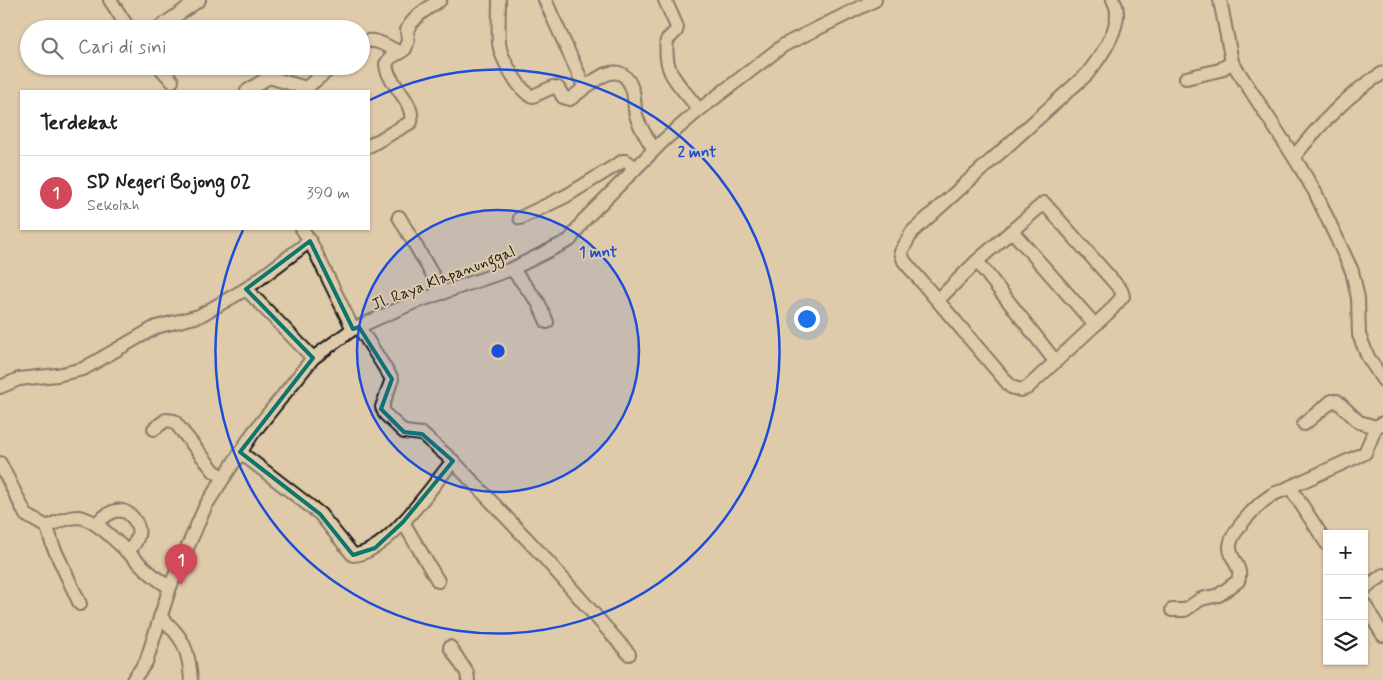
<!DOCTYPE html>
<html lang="id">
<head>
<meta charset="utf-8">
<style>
	body { margin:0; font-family:Mynerve,sans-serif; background:#f6f6f6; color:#202124 }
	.controls { position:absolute; right:15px; bottom:15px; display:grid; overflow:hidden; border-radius:0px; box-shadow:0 1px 4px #0004 }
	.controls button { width:45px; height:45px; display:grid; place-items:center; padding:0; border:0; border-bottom:1px solid #e0e0e0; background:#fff; color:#202124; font:25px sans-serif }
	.you { position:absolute; left:806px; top:318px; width:18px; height:18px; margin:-12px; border:4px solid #fff; border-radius:50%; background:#1a73e8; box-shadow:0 0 0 8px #1a73e833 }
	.badge { display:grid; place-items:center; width:32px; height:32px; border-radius:50%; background:#d1495b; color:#fff; font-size:16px; font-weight:700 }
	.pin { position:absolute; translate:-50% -41px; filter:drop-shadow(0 1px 2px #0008) }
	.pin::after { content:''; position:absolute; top:26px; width:18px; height:15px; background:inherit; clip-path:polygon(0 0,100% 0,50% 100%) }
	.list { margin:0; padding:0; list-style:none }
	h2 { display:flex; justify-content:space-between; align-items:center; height:65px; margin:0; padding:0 20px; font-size:21px }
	h2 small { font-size:16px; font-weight:400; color:#757577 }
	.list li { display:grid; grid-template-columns:32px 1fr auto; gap:15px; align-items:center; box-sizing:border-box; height:75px; padding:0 20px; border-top:1px solid #e0e0e0 }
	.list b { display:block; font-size:19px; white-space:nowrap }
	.list p { margin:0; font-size:16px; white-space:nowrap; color:#757577 }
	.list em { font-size:16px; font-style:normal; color:#757577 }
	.icon { flex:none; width:28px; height:28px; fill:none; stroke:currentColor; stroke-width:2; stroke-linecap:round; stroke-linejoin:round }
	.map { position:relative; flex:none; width:1383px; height:680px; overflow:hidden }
	.search { position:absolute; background:#fff; box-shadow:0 1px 4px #0004; left:20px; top:20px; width:350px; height:55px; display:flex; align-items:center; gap:12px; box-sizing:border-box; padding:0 18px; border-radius:28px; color:#757577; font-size:19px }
	.panel { position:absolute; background:#fff; box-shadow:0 1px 4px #0004; left:20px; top:90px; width:350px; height:140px; border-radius:0px }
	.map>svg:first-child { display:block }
</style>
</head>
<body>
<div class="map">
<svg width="1383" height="680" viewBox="0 0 1383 680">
	<rect width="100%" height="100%" fill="#dfcbaa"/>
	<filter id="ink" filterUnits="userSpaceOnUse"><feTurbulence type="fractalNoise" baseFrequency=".02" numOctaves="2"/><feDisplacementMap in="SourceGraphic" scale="10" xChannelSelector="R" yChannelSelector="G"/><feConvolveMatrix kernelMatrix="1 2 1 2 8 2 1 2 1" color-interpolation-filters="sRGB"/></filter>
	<g filter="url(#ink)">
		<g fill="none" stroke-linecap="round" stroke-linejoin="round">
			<defs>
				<g id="minor">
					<polyline points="110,0 129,29"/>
					<path d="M499,0C499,14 498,29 499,43C500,56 520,94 533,96L553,87L558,88L563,97L570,99C588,87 621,50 633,92C635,99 634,108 636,115C639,127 648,139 654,150"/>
					<polyline points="545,0 584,86"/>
					<path d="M665,0L677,27L676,31L667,40C663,77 680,83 699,110"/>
					<polyline points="1220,0 1232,62 1294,157 1315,192 1352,271 1358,298 1359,335 1368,357 1383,380"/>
					<polyline points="157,29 199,0"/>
					<path d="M361,44C373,35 388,47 400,53"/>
					<polyline points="159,66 172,81"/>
					<polyline points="1186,78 1220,70 1232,62"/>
					<polyline points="247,91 269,77 306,88 333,66"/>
					<path d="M369,146L411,122C415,100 387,84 386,64L390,58L405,49L408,40L407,30C415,15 427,9 440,0"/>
					<path d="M1294,157C1317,127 1351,91 1383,73"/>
					<polyline points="399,217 443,293"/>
					<polyline points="520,218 566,196 623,161 626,161 633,166 631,173"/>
					<polyline points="302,229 310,241"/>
					<polyline points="1012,231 1095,325"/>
					<polyline points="977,261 1055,361"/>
					<polyline points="512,269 538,302 547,322"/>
					<polyline points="246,289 313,358"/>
					<path d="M938,300L977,261L1044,203L1121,290L1123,296L1110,311L1027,388L1021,390L1011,387L904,261L901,252L912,232L1087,74C1100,58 1127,21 1113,0"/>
					<polyline points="359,327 392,379 382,407 385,414 404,432 422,434 453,461 542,555 629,654"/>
					<polyline points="0,387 19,379 57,375 83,369 156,327 199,316 246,289 310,241 353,329"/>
					<polyline points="1304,424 1332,401 1337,401 1359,422 1376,427"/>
					<polyline points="154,429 166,420 174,421 214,471 223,477"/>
					<path d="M240,452L320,514L353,555C388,553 431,487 453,461"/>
					<path d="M0,463L26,515L47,527C57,522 67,517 79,517C103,519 144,575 170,587"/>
					<polyline points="403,522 438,581"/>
					<path d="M95,524C101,519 108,513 115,511C129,508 141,524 138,536C136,542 132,548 127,552"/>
					<polyline points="47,527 53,546 80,604"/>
					<polyline points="1327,544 1290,487 1365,453 1376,427 1383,423"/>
					<polyline points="1364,589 1383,575"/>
					<polyline points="1364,604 1383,635"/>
					<path d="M1172,610H1185L1201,599L1219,595L1238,581C1243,567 1231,561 1230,548C1229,533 1257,505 1269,497C1275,492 1284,491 1290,487"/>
					<path d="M160,617C183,636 189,650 191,680"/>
					<polyline points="450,647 467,673 468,680"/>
					<polyline points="133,680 146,662 170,587 206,505 253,433 313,358 353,329 415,302 512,269 570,240 583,221 663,141 699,110 784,45 875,0"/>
				</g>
			</defs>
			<!-- minor casing -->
			<use href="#minor" stroke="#1c1c1c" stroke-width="16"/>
			<!-- minor -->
			<use href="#minor" stroke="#dfcbaa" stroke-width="12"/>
		</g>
	</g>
	<!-- marked area -->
	<path d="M0 0H1383V680H0ZM310,241L353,329L359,327L392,379L381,409L404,432L422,434L453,461L403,522L375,548L353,555L320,514L240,452L313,358L246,289Z" fill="#dfcbaa" fill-opacity=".55" fill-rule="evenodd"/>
	<path fill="none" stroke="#0f766e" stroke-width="4" stroke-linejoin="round" d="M310,241L353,329L359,327L392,379L381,409L404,432L422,434L453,461L403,522L375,548L353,555L320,514L240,452L313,358L246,289Z"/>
	<!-- distance rings -->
	<circle cx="498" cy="351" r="141" fill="#1d4ed8" fill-opacity=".12"/>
	<g fill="none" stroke="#1d4ed8" stroke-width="2.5">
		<circle cx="498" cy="351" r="141"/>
		<path d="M370 100A282 282 0 1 1 243 230"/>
	</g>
	<g text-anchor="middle" stroke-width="4" stroke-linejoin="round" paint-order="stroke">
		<!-- street labels -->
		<g font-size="16" fill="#1c1c1c" stroke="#dfcbaa">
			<text transform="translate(443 277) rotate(-21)" y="6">Jl. Raya Klapanunggal</text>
		</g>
	</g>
	<circle cx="498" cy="351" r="8" fill="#1d4ed8" stroke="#dfcbaa" stroke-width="2.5"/>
	<g font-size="15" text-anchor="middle" font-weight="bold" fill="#1d4ed8" stroke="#dfcbaa" stroke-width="4" stroke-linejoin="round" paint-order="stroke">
		<text x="697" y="157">2 mnt</text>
		<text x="598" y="257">1 mnt</text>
	</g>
</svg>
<div class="controls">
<button>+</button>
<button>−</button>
<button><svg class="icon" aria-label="layers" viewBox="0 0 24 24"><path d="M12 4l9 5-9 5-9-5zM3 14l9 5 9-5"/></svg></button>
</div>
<div class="you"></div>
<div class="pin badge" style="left:181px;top:585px">1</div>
<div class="search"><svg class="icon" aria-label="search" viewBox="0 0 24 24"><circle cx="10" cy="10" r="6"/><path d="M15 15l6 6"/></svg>Cari di sini</div>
<section class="panel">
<h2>Terdekat<small></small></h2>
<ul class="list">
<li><span class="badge">1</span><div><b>SD Negeri Bojong 02</b><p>Sekolah</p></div><em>390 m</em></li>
</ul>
</section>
</div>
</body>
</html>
